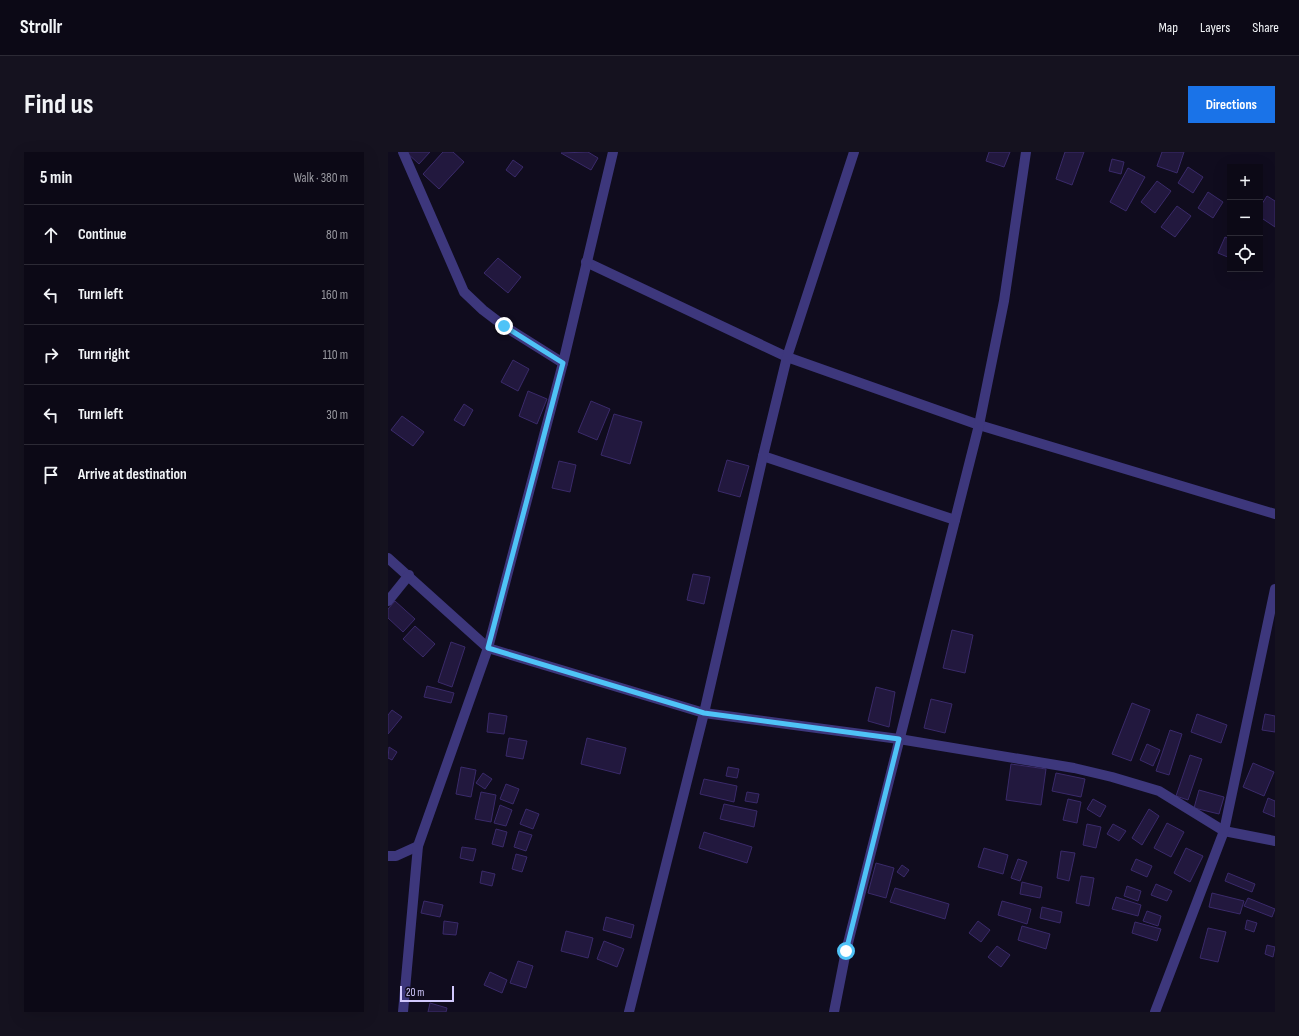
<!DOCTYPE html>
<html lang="en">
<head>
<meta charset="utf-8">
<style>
	body { margin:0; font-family:"Sofia Sans Condensed",sans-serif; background:#15121f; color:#f1f3f6 }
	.controls { position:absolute; right:12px; top:12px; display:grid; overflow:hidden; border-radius:0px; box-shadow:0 4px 16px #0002 }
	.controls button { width:36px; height:36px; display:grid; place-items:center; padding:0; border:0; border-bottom:1px solid #2c2a35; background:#0c0916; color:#f1f3f6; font:20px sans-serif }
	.scale { position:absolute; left:12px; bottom:10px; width:54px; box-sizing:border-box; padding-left:4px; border:2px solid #d2c9fe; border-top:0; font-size:11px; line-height:14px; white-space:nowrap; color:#d2c9fe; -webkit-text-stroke:3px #100c1e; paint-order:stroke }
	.stop { position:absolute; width:12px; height:12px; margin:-9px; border:3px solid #4fc3f7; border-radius:50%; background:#fff }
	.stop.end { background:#4fc3f7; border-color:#fff; box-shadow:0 1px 4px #0008 }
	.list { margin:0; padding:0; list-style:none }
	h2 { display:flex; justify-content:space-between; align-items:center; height:52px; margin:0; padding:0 16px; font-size:17px }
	h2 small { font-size:13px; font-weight:400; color:#9a9aa1 }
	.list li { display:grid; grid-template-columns:26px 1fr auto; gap:12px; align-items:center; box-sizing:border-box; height:60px; padding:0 16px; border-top:1px solid #2c2a35 }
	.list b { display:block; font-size:15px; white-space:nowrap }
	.list em { font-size:13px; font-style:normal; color:#9a9aa1 }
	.icon { flex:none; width:22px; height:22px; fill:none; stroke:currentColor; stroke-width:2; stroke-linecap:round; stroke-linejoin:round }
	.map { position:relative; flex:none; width:887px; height:860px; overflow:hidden; border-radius:0px }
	header { display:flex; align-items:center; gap:24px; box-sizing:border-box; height:56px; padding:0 20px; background:#0c0916; border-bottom:1px solid #2c2a35 }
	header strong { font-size:19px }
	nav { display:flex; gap:22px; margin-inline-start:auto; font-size:14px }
	.intro { display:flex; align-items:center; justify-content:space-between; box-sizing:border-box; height:96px; padding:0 24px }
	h1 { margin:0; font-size:28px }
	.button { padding:10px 18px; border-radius:0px; background:#1a73e8; color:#fff; font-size:14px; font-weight:700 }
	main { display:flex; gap:24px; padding:0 24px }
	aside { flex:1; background:#0c0916; border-radius:0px; box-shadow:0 4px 16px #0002 }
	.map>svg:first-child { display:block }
</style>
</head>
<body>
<header>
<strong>Strollr</strong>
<nav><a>Map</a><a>Layers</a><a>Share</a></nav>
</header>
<div class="intro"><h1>Find us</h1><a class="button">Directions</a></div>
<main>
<aside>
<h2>5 min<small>Walk · 380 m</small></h2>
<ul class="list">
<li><svg class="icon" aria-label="ahead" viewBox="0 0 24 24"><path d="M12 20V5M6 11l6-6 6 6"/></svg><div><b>Continue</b></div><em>80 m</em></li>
<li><svg class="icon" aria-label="left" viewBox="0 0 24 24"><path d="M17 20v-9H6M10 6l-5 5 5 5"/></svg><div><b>Turn left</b></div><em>160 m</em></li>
<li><svg class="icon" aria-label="right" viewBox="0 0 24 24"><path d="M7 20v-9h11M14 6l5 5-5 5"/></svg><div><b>Turn right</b></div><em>110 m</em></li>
<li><svg class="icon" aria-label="left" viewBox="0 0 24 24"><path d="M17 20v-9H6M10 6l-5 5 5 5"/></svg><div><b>Turn left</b></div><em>30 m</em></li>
<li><svg class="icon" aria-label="arrive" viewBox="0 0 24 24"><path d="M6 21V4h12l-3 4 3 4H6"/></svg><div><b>Arrive at destination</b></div></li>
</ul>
</aside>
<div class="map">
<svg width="887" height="860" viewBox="0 0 887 860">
	<rect width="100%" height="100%" fill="#100c1e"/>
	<!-- building -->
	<g fill="#22183e" stroke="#3a2a6a">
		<polygon points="18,0 42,0 31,12"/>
		<polygon points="55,0 65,0 76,10 51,37 35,22"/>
		<polygon points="200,0 210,6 203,18 173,1"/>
		<polygon points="601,0 622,0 616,15 598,9"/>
		<polygon points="677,0 696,0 684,33 668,27"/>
		<polygon points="774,0 796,0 789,21 769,14"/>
		<polygon points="724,7 736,10 733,22 721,19"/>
		<polygon points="125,8 135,15 127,25 118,18"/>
		<polygon points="800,15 815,25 805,41 790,31"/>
		<polygon points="740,16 757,25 738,59 722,50"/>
		<polygon points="769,29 783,39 767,61 753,50"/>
		<polygon points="820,40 835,50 825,66 810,56"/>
		<polygon points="879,44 887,49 887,75 872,65 872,55"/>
		<polygon points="789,54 803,64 787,85 773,75"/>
		<polygon points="837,85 842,87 842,106 830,101"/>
		<polygon points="110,106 133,125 120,141 96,121"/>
		<polygon points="125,208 141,217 130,239 113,230"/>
		<polygon points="140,239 159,247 149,272 131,264"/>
		<polygon points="203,249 222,257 209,288 190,280"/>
		<polygon points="76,252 85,258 76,274 66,268"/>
		<polygon points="226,262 254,270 242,312 213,303"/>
		<polygon points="14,264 36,280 25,294 3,278"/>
		<polygon points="339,308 361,314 352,345 330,339"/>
		<polygon points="171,309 188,313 182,340 164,336"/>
		<polygon points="305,422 322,425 316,452 299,448"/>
		<polygon points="7,449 27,467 15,480 0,466 0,457"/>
		<polygon points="27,474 47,492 35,505 15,487"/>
		<polygon points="564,478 585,483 577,521 555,516"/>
		<polygon points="63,490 77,495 64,535 50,530"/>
		<polygon points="39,534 66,541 63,551 36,545"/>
		<polygon points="488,535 507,540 501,575 480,569"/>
		<polygon points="543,547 564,552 557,581 536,576"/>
		<polygon points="744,551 762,558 743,609 724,602"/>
		<polygon points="4,558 14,565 0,582 0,563"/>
		<polygon points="101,561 119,564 116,582 99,580"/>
		<polygon points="809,562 839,573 833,591 803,580"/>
		<polygon points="877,562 887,564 887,580 874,578"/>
		<polygon points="782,578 794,582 781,623 768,619"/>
		<polygon points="121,586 139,589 135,607 118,604"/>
		<polygon points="199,586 238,596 232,622 193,612"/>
		<polygon points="759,592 772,598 765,614 752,608"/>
		<polygon points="1,595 9,600 4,608 0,606"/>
		<polygon points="802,603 814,607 800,648 788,644"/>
		<polygon points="865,611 886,620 876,644 855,635"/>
		<polygon points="623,612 658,617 653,653 618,648"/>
		<polygon points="73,615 88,618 83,645 68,642"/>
		<polygon points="340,615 351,617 349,626 338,624"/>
		<polygon points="95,621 104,627 97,637 88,631"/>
		<polygon points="668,621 697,627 693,645 664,639"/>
		<polygon points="316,627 349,634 346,650 312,642"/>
		<polygon points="118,632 131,637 125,652 112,647"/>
		<polygon points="811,638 836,645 831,662 806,656"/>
		<polygon points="93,640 108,643 103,670 87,667"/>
		<polygon points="359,640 371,642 369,651 357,649"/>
		<polygon points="880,646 887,649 887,665 875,660"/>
		<polygon points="680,647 693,650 689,671 675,668"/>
		<polygon points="705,647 718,654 712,665 699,657"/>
		<polygon points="336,652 369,659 366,675 332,667"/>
		<polygon points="112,653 124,658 118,674 106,671"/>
		<polygon points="138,657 151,662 145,677 132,672"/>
		<polygon points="761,657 771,664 754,693 744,686"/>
		<polygon points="779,671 796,680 783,705 766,696"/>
		<polygon points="699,672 713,675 708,696 695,693"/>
		<polygon points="725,672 738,679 731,689 719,682"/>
		<polygon points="108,677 119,680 115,695 104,692"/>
		<polygon points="131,679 144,683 138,699 126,695"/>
		<polygon points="316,680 364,695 359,711 311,696"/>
		<polygon points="74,695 88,697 85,709 72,706"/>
		<polygon points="596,696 620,703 615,722 590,715"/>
		<polygon points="798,696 815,704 802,730 786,721"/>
		<polygon points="673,699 687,701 681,729 669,726"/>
		<polygon points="128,702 139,705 134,720 124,717"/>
		<polygon points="630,707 639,710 632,729 623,726"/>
		<polygon points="748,707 764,714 759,725 743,718"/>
		<polygon points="488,711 506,716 498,746 480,741"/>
		<polygon points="514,713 521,718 516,725 509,720"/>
		<polygon points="94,719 107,722 104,734 92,731"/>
		<polygon points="840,721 867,732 864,740 837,729"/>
		<polygon points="693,724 706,726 701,754 688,751"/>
		<polygon points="634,730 654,735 652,746 632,742"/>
		<polygon points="768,732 784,739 779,749 763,743"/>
		<polygon points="739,734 753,739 750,749 736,744"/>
		<polygon points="507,736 561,752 557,767 502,750"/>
		<polygon points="824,741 856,749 852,762 821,755"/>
		<polygon points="728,745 753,753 750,764 724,757"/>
		<polygon points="860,746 887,757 884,765 856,754"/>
		<polygon points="36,749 55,753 52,765 33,761"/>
		<polygon points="614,749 643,757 639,772 610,763"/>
		<polygon points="654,755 674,760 672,771 652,766"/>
		<polygon points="759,759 773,764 770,774 755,769"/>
		<polygon points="218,765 246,773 243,786 215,778"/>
		<polygon points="859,768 869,771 866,780 857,777"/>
		<polygon points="56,769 70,771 68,783 55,782"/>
		<polygon points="590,769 602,778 593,790 581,781"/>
		<polygon points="747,770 773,777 769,789 744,781"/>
		<polygon points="634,774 662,782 658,797 630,788"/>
		<polygon points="820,776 838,780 830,810 812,806"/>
		<polygon points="178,779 205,786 200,806 173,799"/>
		<polygon points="216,789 236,797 229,815 209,807"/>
		<polygon points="879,793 887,795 885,805 877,802"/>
		<polygon points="609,794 622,803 613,815 600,805"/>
		<polygon points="130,809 145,814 138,836 122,831"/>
		<polygon points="102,820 119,828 114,841 96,833"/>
		<polygon points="42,851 59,856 58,860 40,860"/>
	</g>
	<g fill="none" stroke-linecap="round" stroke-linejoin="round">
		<!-- minor -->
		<g stroke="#3d377c" stroke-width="10">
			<polyline points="15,0 76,140 95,158 116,174 175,211"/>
			<polyline points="198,110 399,205 591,273 887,362"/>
			<polyline points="375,304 567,368"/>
			<polyline points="0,406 100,496 316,561 511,587 686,616 724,625 771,639 836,679 887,689"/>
			<polyline points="0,449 21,423"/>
			<polyline points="0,704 8,704 30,694"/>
			<polyline points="15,860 30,694 100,496 175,211 225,0"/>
			<polyline points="241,860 316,561 375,304 399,205 466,0"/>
			<polyline points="446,860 458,799 591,273 616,149 638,0"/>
			<polyline points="767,860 836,679 887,437"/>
		</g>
	</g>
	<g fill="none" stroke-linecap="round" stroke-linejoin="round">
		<!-- route -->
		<polyline stroke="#4fc3f7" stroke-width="5" points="116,174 175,211 100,496 316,561 511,587 458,799"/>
	</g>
</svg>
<div class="controls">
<button>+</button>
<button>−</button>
<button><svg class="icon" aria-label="locate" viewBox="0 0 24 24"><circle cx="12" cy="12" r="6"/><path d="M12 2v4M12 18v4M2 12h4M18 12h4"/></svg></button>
</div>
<div class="scale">20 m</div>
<div class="stop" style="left:458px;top:799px"></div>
<div class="stop end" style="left:116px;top:174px"></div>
</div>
</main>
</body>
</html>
